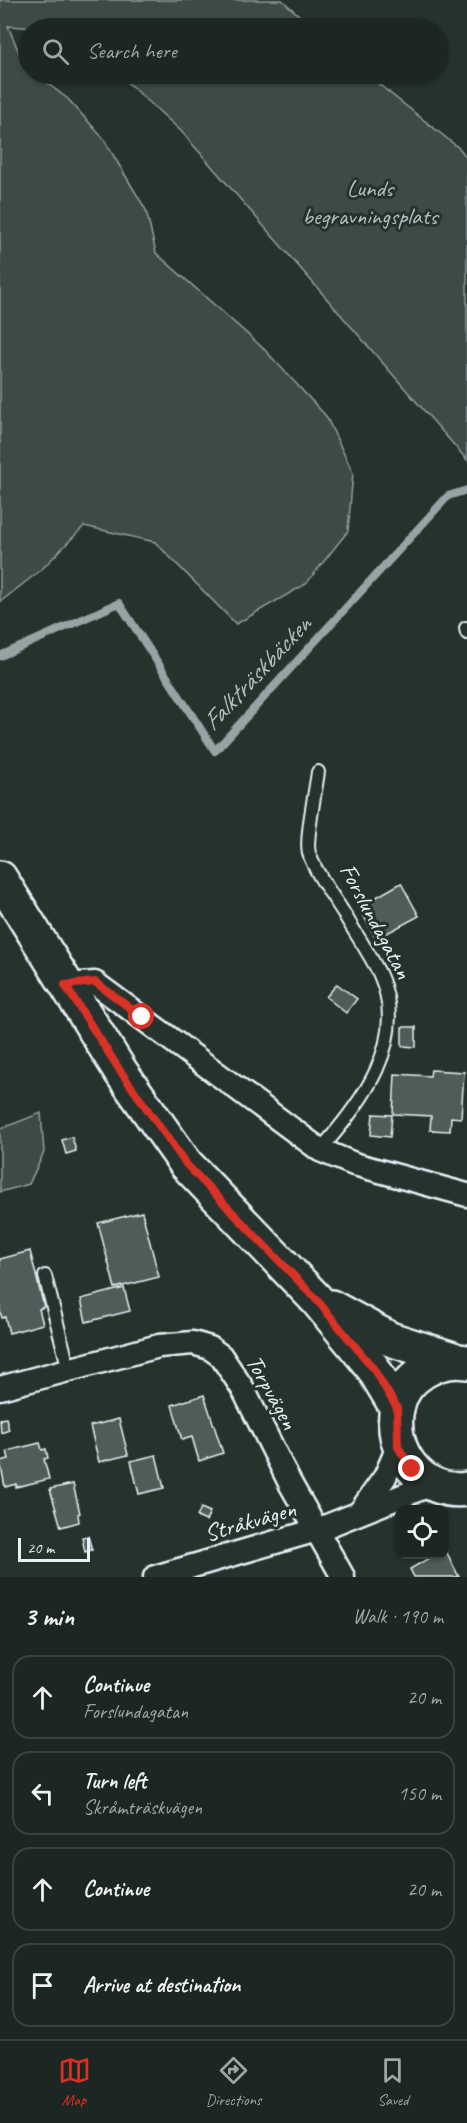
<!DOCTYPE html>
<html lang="en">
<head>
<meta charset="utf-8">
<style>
	body { margin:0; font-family:Caveat,sans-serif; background:#29322f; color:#f1f3f6 }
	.controls { position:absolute; right:18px; bottom:18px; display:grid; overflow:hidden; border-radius:12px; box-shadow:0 2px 4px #0004 }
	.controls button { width:54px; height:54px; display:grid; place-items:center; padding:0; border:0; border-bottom:2px solid #3a4340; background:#1c2622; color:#f1f3f6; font:30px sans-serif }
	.scale { position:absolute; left:18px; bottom:15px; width:72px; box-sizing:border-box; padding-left:6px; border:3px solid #e8f1f8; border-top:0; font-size:16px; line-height:21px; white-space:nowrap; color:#e8f1f8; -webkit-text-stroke:4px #26332d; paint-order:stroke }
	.stop { position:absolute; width:18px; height:18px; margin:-14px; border:4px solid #d93025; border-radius:50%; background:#fff }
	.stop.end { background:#d93025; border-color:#fff; box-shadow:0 2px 6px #0008 }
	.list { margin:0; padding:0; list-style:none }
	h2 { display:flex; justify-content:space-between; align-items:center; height:78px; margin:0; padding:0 24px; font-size:26px }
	h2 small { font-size:20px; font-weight:400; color:#a0a5a5 }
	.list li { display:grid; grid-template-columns:39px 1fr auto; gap:18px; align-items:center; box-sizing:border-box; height:84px; margin:0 12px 12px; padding:0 12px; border:2px solid #3a4340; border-radius:18px }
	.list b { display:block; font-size:22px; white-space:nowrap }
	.list p { margin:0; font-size:20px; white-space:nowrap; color:#a0a5a5 }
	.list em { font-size:20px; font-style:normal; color:#a0a5a5 }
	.icon { flex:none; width:33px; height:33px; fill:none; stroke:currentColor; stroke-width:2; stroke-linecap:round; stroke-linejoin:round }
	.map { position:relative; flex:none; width:467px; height:1577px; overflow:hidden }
	.search { position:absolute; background:#1c2622; box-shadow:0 2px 4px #0004; left:18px; right:18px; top:18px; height:66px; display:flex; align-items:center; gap:15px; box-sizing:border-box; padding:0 21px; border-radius:33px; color:#a0a5a5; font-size:22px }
	.sheet { height:462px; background:#1c2622 }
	nav { display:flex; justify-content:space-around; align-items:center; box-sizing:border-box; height:84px; border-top:2px solid #3a4340; background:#1c2622; font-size:16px; color:#a0a5a5 }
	nav a { display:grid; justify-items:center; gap:3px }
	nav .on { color:#d93025 }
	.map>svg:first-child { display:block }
</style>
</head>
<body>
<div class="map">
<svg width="467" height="1577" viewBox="0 0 467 1577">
	<rect width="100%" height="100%" fill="#26332d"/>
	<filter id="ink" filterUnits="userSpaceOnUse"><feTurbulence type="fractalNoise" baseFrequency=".0167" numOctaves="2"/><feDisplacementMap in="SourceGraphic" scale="12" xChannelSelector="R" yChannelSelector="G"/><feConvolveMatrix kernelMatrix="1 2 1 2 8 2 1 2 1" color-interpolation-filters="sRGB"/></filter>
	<g filter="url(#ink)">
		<!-- green -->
		<g fill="#3e4b47" stroke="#939ea0" stroke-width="1.5">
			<polygon points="0,0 282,0 313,28 41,28 8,26 28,74 35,74 68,99 103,138 146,210 156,253 264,349 326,416 353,473 348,531 306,584 236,624 155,542 84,526 42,569 0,602"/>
			<polygon points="118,74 366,74 460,149 467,158 467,460 181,131"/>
			<polygon points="41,1113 44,1152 29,1184 0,1192 0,1129"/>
		</g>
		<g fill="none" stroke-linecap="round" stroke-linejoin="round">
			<!-- stream -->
			<polyline stroke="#98a3a5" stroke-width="8" points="0,656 119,603 215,751 448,496 467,490"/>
		</g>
		<!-- building -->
		<g fill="#505c59" stroke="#e8f1f8" stroke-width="1.5">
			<polygon points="401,883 419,916 376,939 359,907"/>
			<polygon points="337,984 357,999 346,1013 326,997"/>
			<polygon points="402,1027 416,1027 416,1047 402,1046"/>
			<polygon points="431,1070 464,1072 461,1118 451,1117 450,1131 430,1130 431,1116 393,1114 395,1074 430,1076"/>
			<polygon points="373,1114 392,1115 390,1137 371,1135"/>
			<polygon points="72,1137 76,1151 66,1154 62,1140"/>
			<polygon points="142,1212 159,1277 115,1288 98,1223"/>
			<polygon points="30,1251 44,1307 39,1309 43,1324 9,1333 5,1317 2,1318 0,1311 0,1259"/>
			<polygon points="124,1288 130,1311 86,1322 81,1299"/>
			<polygon points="204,1395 223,1453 199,1461 192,1437 182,1440 172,1405"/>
			<polygon points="6,1418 9,1430 1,1433 0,1419"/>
			<polygon points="119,1419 128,1455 99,1462 90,1426"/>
			<polygon points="40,1443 42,1450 46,1449 48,1458 44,1459 49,1479 16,1487 16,1484 5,1487 0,1461 9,1459 7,1451"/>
			<polygon points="156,1455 164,1488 139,1494 131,1461"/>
			<polygon points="73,1484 80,1513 78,1514 79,1522 61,1527 50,1489"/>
			<polygon points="201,1508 210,1512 206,1521 197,1517"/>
			<polygon points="88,1536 92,1550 85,1552 82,1537"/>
			<polygon points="445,1549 459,1577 414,1577 410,1569 436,1554 444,1554"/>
		</g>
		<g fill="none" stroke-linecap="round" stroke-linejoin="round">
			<defs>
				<g id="lane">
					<polyline points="466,628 467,633"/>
					<path d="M318,772C316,788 305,841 309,853C314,871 333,896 343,912C355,933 370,954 380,975C409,1041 362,1103 320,1150"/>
					<polyline points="45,1276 69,1370"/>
				</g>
				<g id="street">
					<polyline points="65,985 95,983 320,1150 354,1164 467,1195"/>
					<polyline points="0,1388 159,1346 193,1343 210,1348 221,1356 243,1389 290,1483 343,1577"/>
					<polyline points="360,1512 385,1477 398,1447"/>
					<polyline points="155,1577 317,1530 432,1484"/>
				</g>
				<g id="secondary">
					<polyline points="0,878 121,1072 186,1164 316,1299 373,1368 397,1408"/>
					<polyline points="331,1307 390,1339 453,1359"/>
					<path d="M467,1362C438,1357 403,1377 397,1408C388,1451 422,1496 467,1489"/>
				</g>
			</defs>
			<!-- lane casing -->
			<use href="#lane" stroke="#e8f1f8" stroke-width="16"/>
			<!-- street casing -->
			<use href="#street" stroke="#e8f1f8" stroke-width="27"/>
			<!-- secondary casing -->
			<use href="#secondary" stroke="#e8f1f8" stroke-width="38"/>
			<!-- lane -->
			<use href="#lane" stroke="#26332d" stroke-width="12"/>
			<!-- street -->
			<use href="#street" stroke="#26332d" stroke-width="22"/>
			<!-- secondary -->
			<use href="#secondary" stroke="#26332d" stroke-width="33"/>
		</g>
	</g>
	<g fill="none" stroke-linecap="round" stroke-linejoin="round" filter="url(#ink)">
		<!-- route -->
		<polyline stroke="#d93025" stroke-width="8" points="142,1017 95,982 65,985 121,1072 186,1164 316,1299 373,1368 397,1408 398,1447 412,1469"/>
	</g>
	<g text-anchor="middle" stroke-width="6" stroke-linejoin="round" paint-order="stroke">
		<!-- park labels -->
		<g font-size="24" fill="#b5bfc3" stroke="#26332d">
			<text x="370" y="196">Lunds<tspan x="370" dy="28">begravningsplats</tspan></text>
		</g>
		<!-- street labels -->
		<g font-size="24" fill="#e8f1f8" stroke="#26332d">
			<text transform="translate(376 921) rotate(62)" y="8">Forslundagatan</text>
			<text transform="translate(272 1392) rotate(61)" y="8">Torpvägen</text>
			<text transform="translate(250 1521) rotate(-16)" y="8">Stråkvägen</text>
		</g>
		<!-- water labels -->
		<g font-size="26" font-style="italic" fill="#b3bdc0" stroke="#26332d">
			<text transform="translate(256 673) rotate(-47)" y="9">Falkträskbäcken</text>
		</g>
	</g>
</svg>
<div class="controls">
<button><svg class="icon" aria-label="locate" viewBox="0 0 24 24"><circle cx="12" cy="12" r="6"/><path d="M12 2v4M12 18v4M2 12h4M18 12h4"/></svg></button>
</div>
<div class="scale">20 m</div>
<div class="stop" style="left:142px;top:1017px"></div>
<div class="stop end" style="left:412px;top:1469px"></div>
<div class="search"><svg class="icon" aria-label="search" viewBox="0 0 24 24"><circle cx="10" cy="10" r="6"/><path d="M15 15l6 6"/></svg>Search here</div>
</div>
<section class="sheet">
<h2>3 min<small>Walk · 190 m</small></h2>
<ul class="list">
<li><svg class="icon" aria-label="ahead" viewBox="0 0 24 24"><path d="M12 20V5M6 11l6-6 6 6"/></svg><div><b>Continue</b><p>Forslundagatan</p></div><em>20 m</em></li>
<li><svg class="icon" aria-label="left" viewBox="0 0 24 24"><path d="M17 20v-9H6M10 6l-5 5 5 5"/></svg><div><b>Turn left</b><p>Skråmträskvägen</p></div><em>150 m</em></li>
<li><svg class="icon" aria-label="ahead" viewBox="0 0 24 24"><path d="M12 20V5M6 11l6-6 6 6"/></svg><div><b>Continue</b></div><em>20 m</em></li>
<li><svg class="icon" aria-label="arrive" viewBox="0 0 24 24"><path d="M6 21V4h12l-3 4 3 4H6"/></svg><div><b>Arrive at destination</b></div></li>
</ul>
</section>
<nav>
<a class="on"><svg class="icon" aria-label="map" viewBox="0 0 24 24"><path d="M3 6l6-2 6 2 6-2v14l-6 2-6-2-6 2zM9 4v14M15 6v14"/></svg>Map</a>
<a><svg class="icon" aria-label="directions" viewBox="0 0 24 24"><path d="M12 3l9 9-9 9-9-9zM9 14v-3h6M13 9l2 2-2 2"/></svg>Directions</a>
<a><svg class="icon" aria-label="saved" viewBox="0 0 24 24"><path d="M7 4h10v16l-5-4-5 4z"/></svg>Saved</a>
</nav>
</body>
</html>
